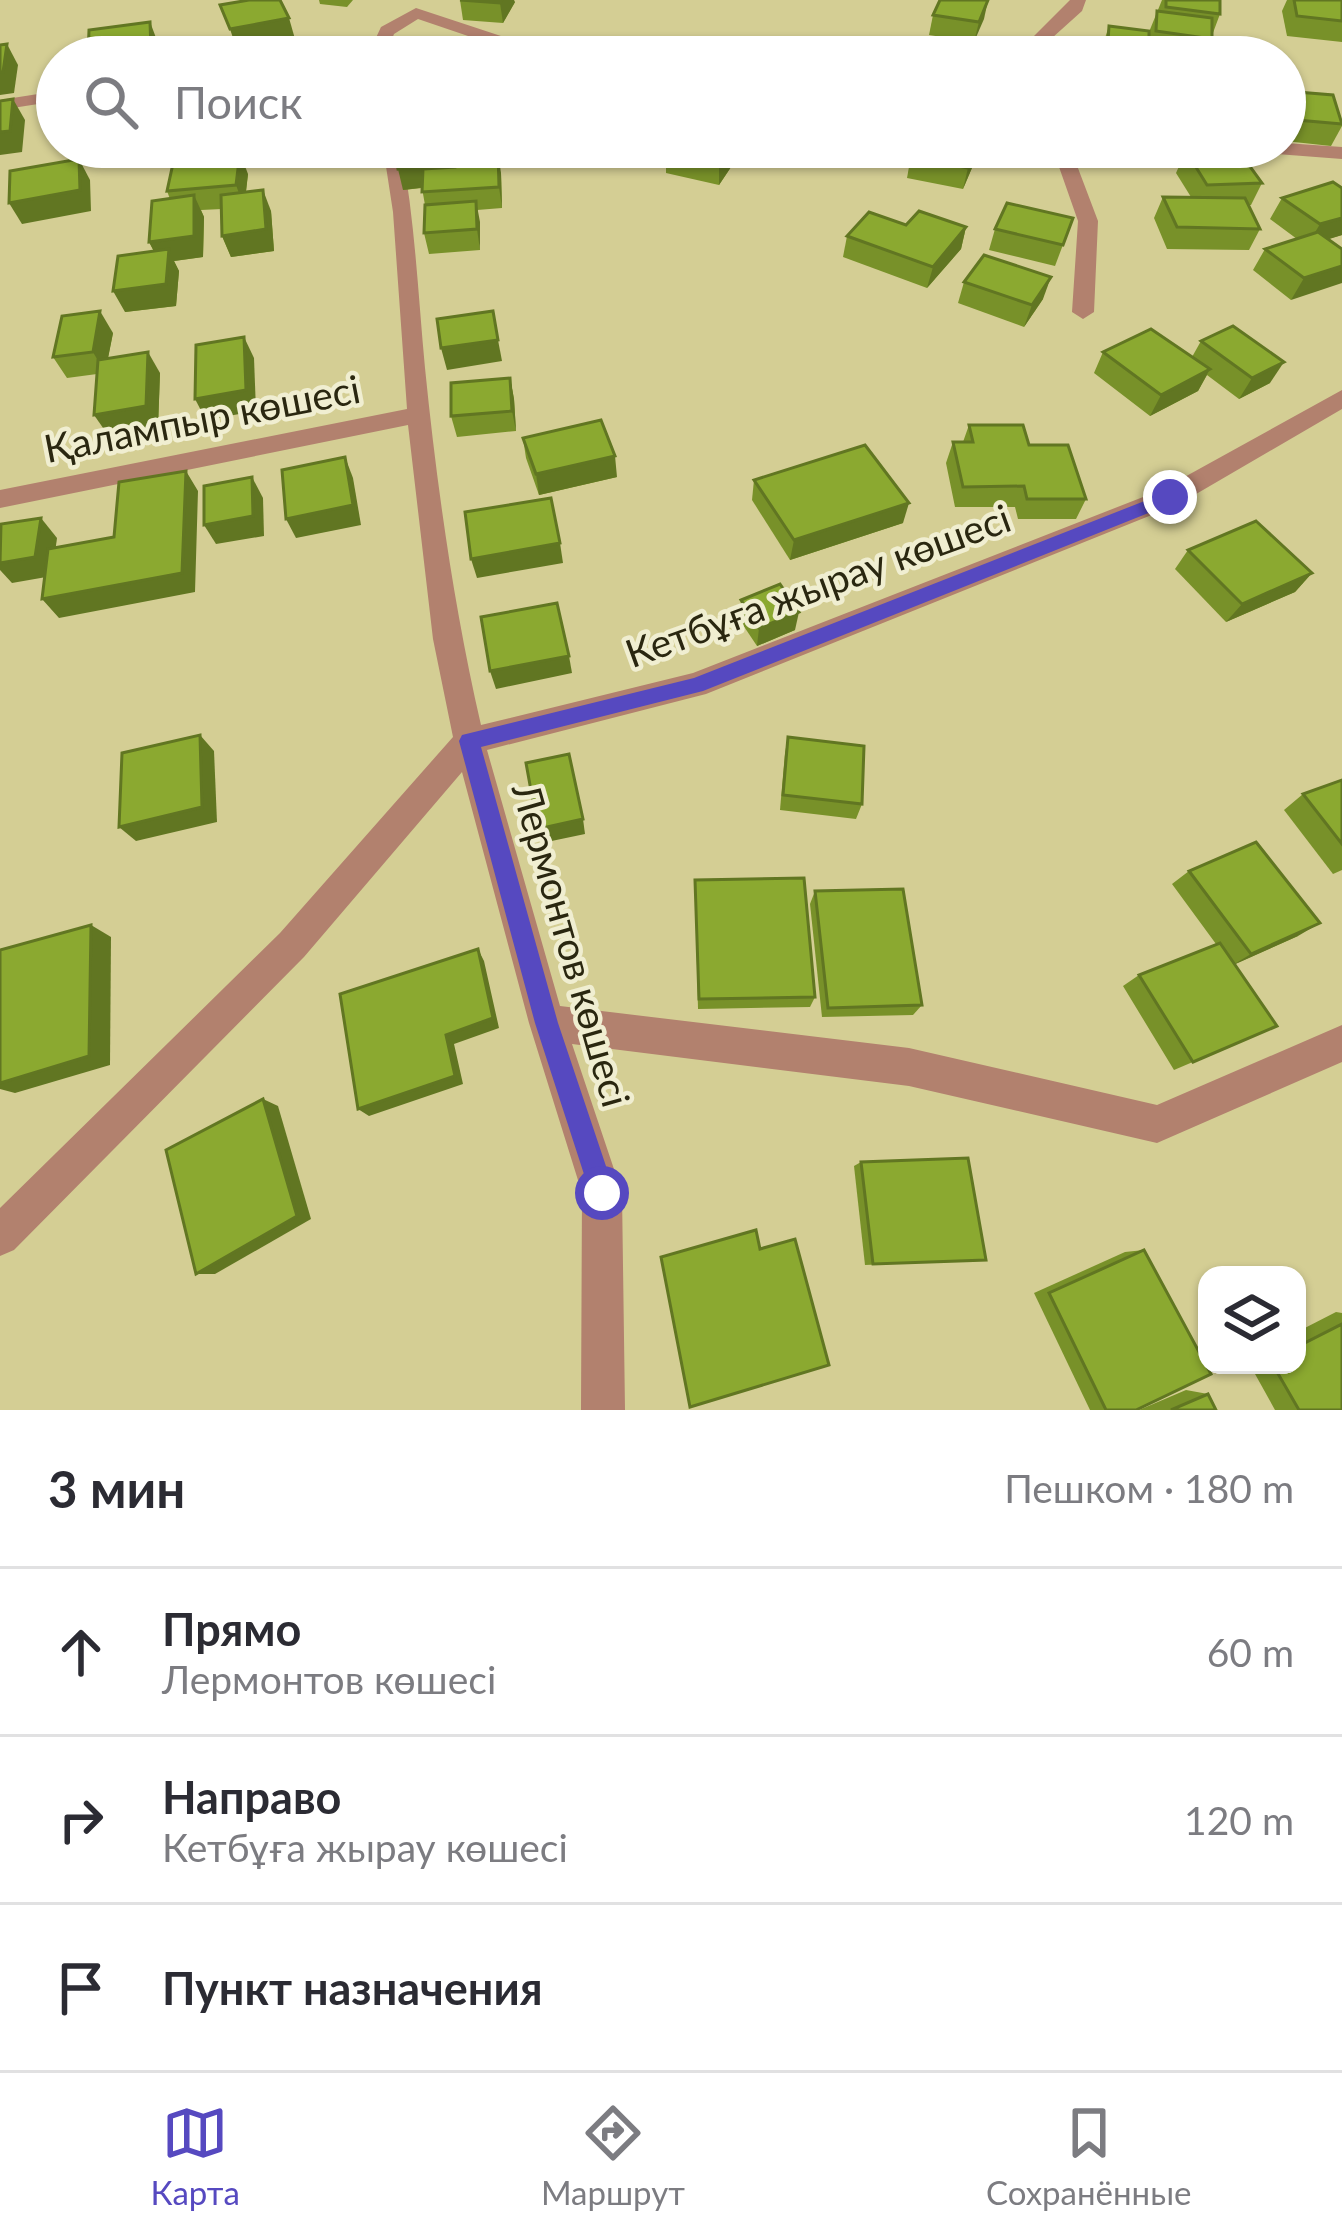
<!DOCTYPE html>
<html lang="ru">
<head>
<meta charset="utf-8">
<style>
	body { margin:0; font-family:Lato,sans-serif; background:#f2f2f3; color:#2b2b33 }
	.controls { position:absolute; right:36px; bottom:36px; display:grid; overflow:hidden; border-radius:24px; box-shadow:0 3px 9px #0004 }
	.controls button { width:108px; height:108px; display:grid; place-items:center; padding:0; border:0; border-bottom:3px solid #e1e1e2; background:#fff; color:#2b2b33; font:60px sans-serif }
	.stop { position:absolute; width:36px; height:36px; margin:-27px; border:9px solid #5649c0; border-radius:50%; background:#fff }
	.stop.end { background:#5649c0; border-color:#fff; box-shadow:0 3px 12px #0008 }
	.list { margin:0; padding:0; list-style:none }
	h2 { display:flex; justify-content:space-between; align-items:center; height:156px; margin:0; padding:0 48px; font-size:51px }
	h2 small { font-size:39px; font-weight:400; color:#7c7c81 }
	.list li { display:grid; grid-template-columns:78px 1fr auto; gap:36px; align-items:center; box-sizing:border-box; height:168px; padding:0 48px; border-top:3px solid #e1e1e2 }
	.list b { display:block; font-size:45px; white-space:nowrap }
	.list p { margin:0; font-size:39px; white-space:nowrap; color:#7c7c81 }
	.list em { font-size:39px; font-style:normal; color:#7c7c81 }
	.icon { flex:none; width:66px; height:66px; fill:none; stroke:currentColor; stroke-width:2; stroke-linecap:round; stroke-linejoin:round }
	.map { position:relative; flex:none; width:1342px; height:1410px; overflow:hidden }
	.search { position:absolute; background:#fff; box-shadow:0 3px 9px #0004; left:36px; right:36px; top:36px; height:132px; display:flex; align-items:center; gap:30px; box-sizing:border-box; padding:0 42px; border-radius:66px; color:#7c7c81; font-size:45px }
	.sheet { height:660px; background:#fff }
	nav { display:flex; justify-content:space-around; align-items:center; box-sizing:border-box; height:168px; border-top:3px solid #e1e1e2; background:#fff; font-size:33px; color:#7c7c81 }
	nav a { display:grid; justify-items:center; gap:6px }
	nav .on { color:#5649c0 }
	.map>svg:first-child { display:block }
</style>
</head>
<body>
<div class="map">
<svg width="1342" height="1410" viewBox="0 0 1342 1410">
	<rect width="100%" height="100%" fill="#d4ce94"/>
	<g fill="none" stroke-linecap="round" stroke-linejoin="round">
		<!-- minor -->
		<g fill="#b2816e" fill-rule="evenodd">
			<polygon points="1070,0 1086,0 1082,11 1042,47 1042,57 1024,57 1028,42"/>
			<polygon points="416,8 553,53 556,57 530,57 418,19 394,34 385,57 367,57 381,27"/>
			<polygon points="57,91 57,101 0,110 0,100"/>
			<polygon points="1285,143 1342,147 1342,159 1265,153 1256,147 1285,147"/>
			<path d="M383,147H401C415,220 418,294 425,368C437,487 454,608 481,725L693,673L1161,490L1342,390V409L1179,504L706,694L487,750L560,1006L909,1048L1157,1105L1342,1025V1062L1157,1143L909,1086L572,1044L622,1193L625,1410H581L582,1193L529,1023L462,772L304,957L14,1250L0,1256V1208L280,933L453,737L433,639L408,425L0,508V490L407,409L393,212Z"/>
			<polygon points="1052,147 1070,147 1098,221 1094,312 1083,319 1072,312 1078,221"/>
		</g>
	</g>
	<!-- wall -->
	<g fill="#789129">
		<polygon points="319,0 353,0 347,7 320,4"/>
		<polygon points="460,0 515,2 503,23 463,20"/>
		<polygon points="988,0 974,42 929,35 933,15"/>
		<polygon points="1162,0 1220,0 1220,14 1204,57 1101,57 1102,47 1109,26 1149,32"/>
		<polygon points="1287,0 1342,0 1342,42 1287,36 1282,11"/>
		<polygon points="1285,91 1342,121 1342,126 1331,146 1285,141"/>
		<polygon points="1186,151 1262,183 1251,205 1248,205 1260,229 1249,250 1167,249 1154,218 1163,197 1191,197 1176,173"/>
		<polygon points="666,152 741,152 719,185 666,173"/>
		<polygon points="911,156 977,156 963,189 907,178"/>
		<polygon points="455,167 501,173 502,208 477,210 480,250 429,254 424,233 425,205 422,188 403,190"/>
		<polygon points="248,174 246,192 271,211 274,251 231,257 222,236 222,209 201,210 204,217 203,257 174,261 179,271 176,306 125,312 154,251 149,242 170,199 167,191"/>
		<polygon points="1342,188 1342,235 1328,239 1342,249 1291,300 1253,270 1265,249 1297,239 1270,219 1282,198"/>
		<polygon points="1073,218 1055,266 989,250 995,229"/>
		<polygon points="906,225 966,227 961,249 927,288 843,257 847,236"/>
		<polygon points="964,282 1043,299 1024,327 958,303"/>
		<polygon points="113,333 108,358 160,373 158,427 108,435 97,374 67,378 53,357"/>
		<polygon points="1201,341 1270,383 1239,399 1207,375 1198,391 1150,416 1094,373 1103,352 1192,357"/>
		<polygon points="510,378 514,399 516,431 457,437 451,416"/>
		<polygon points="969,425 1029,445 1086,499 1076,519 1018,519 1015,507 955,507 946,463 953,442 963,442"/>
		<polygon points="523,438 617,477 539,495 526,458"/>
		<polygon points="754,480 903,523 790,560 752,500"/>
		<polygon points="1188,550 1312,573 1295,592 1226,622 1175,569"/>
		<polygon points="741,600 795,630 757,646 739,619"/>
		<polygon points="788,737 862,804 856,819 780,810 785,753"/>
		<polygon points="1342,780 1342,870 1333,874 1284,810 1303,794"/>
		<polygon points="1189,871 1298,936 1235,964 1277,1026 1174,1070 1123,986 1139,975 1216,944 1172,884"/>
		<polygon points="695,880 815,997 810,1007 698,1009"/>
		<polygon points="815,891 922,1005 913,1015 822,1017 810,904"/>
		<polygon points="861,1162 986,1260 865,1265 854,1166"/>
		<polygon points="1144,1250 1136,1410 1090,1410 1034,1293 1125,1252"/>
		<polygon points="1336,1312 1342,1313 1342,1410 1275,1410 1250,1365 1297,1365 1297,1332"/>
		<polygon points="1186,1390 1208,1394 1216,1410 1139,1410"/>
	</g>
	<!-- shaded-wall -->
	<g fill="#617622">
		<polygon points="502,0 514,0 515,2 503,23 500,3"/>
		<polygon points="988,0 984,19 974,42 979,22"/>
		<polygon points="289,18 295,39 237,50 230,29"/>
		<polygon points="150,22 158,43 159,57 89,57"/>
		<polygon points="7,44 18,65 14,93 0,95 0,72"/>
		<polygon points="13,99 25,120 22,152 0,155 0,132"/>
		<polygon points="731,147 741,147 741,152 719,185 719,164"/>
		<polygon points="977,147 979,147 977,156 963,189 968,168"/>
		<polygon points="498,152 501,173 502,208 499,187"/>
		<polygon points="240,153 248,174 244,207 236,185"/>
		<polygon points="79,159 90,180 91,211 22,224 9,203"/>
		<polygon points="454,162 458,183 403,190 398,169"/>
		<polygon points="263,190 271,211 274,251 231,257 222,236"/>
		<polygon points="194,195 204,217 203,257 174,261 179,271 176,306 125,312 113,291 160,263 149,242"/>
		<polygon points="476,201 480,222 480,250 477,229"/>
		<polygon points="1342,218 1342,235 1307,246 1320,224"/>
		<polygon points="966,227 961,249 927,288 933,267"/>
		<polygon points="1342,266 1342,283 1291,300 1304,278"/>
		<polygon points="1051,277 1043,299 1024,327 1032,305"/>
		<polygon points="100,311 113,333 105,373 93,352"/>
		<polygon points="244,337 254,358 256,411 206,420 195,399"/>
		<polygon points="498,340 502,361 447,370 441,348"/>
		<polygon points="148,352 160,373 158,427 108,435 94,415"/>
		<polygon points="1284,362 1270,383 1239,399 1252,378"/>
		<polygon points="1210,369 1198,391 1150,416 1161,395"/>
		<polygon points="510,378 514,399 516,431 512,411"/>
		<polygon points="615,456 617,477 539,495 536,474"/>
		<polygon points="345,457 353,478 361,525 296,538 286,519"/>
		<polygon points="186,471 198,491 195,592 59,618 42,599 182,573"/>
		<polygon points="252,477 263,498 264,536 216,544 204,525"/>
		<polygon points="909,503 903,523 790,560 794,540"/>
		<polygon points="41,518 57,538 52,576 12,583 0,570 0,563"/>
		<polygon points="560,543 563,563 477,578 471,559"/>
		<polygon points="1312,573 1295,592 1226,622 1242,604"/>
		<polygon points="799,612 795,630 757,646 759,628"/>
		<polygon points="569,656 572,673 496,689 490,671"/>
		<polygon points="200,735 214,751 217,822 136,841 119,827"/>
		<polygon points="583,819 585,834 542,843 538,829"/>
		<polygon points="1320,923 1298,936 1231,966 1251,954"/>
		<polygon points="91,925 111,937 110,1065 15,1093 0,1089 0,1083"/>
		<polygon points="478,949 484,961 499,1028 454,1044 463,1084 369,1116 358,1109 446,1035"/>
		<polygon points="263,1099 278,1106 311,1219 215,1274 196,1274"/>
	</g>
	<!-- building -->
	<g fill="#8ba930" stroke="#617622" stroke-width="3">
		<polygon points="249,0 280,0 289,18 230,29 220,5"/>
		<polygon points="460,0 502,0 500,3"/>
		<polygon points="940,0 988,0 979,22 933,15"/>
		<polygon points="1166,0 1220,0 1220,14 1166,7"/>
		<polygon points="1294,0 1342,0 1342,21 1297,16"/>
		<polygon points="1157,11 1212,18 1212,39 1156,31"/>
		<polygon points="150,22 151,49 88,57 89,30"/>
		<polygon points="1109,26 1149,31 1149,41 1203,48 1204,57 1149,55 1149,57 1107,57"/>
		<polygon points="7,44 3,72 0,72 0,45"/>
		<polygon points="530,47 539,57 487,57"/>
		<polygon points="877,52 928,57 876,57"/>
		<polygon points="1285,91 1333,95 1342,124 1286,119"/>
		<polygon points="13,99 10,131 0,132 0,101"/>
		<polygon points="408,147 450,147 454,162 398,169 394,149"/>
		<polygon points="670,147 731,147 719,164 666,152"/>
		<polygon points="916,147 977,147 968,168 911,156"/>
		<polygon points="1238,150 1262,183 1207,185 1186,151"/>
		<polygon points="498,152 499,187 422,192 423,169 455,167 456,154"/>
		<polygon points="240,153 236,185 167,191 174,159"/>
		<polygon points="79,159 80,190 9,203 10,171"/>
		<polygon points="1333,182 1342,188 1342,218 1320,224 1282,198"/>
		<polygon points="263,190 266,229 222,236 221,195"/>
		<polygon points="194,195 194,236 149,242 152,201"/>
		<polygon points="1163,197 1245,198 1260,229 1177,227"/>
		<polygon points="476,201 477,229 424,233 425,205"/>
		<polygon points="1007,203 1073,218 1063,245 995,229"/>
		<polygon points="919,211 966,227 933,267 847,236 869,212 906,225"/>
		<polygon points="1318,232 1342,249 1342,266 1304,278 1265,249"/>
		<polygon points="169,249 166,284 113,291 118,256"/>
		<polygon points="984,255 1051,277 1032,305 964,282"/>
		<polygon points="100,311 93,352 53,357 62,316"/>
		<polygon points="493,311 498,340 441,348 437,319"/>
		<polygon points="1233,326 1284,362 1252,378 1201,341"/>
		<polygon points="1151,329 1210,369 1161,395 1103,352"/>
		<polygon points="244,337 246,390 195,399 196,345"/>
		<polygon points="148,352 146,406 94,415 98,360"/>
		<polygon points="510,378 512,411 451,416 451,383"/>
		<polygon points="601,420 615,456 536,474 523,438"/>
		<polygon points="969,425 1023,425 1029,445 1068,445 1086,499 1027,499 1024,486 963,487 953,442 973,442"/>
		<polygon points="865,445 909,503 794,540 754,480"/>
		<polygon points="345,457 353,505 286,519 282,470"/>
		<polygon points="186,471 182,573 42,599 48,549 114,537 119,482"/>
		<polygon points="252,477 253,516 204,525 204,486"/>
		<polygon points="551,498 560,543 471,559 465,512"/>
		<polygon points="41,518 35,557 0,563 1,524"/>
		<polygon points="1256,521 1312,573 1242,604 1188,550"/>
		<polygon points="780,584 799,612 759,628 741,600"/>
		<polygon points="557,603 569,656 490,671 481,617"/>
		<polygon points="200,735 202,807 119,827 122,753"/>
		<polygon points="788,737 864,746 862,804 783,795"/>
		<polygon points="569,754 583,819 538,829 526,763"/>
		<polygon points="1342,780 1342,844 1303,794"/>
		<polygon points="1256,842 1320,923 1251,954 1189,871"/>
		<polygon points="804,878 815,997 699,999 695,880"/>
		<polygon points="903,889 922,1005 828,1008 815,891"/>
		<polygon points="91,925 89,1056 0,1083 0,950"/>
		<polygon points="1220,943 1277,1026 1193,1062 1139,975"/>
		<polygon points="478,949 493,1018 446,1035 455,1076 358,1109 340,994"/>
		<polygon points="263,1099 297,1216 196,1274 166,1150"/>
		<polygon points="968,1158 986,1260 873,1264 861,1162"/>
		<polygon points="756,1230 760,1249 795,1239 829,1365 690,1407 661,1257"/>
		<polygon points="1144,1250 1211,1374 1136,1410 1106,1410 1049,1293"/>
		<polygon points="1342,1324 1342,1410 1299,1410 1273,1365 1297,1365 1297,1347"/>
		<polygon points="1208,1394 1216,1410 1171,1410"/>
	</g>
	<!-- route -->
	<polygon fill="#5649c0" points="1170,491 1176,493 1176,502 703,691 481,747 558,1023 615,1193 611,1202 602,1206 593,1202 535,1023 459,741 462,735 694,678"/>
	<g text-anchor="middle" stroke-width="9" stroke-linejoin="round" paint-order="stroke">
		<!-- street labels -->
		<g font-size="39" fill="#2a2710" stroke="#f0eed1">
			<text transform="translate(202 419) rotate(-11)" y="14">Қалампыр көшесі</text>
			<text transform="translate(818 586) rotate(-20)" y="14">Кетбұға жырау көшесі</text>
			<text transform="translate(571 945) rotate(74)" y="14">Лермонтов көшесі</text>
		</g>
	</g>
</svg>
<div class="controls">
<button><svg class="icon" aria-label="layers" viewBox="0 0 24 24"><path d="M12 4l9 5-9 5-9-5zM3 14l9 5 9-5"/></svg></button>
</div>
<div class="stop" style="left:602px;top:1193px"></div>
<div class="stop end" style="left:1170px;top:497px"></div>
<div class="search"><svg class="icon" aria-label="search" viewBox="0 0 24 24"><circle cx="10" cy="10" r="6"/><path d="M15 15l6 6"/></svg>Поиск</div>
</div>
<section class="sheet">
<h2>3 мин<small>Пешком · 180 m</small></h2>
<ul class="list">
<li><svg class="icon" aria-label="ahead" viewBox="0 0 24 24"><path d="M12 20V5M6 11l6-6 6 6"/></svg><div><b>Прямо</b><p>Лермонтов көшесі</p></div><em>60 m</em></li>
<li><svg class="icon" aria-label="right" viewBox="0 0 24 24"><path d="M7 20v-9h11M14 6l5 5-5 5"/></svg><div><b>Направо</b><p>Кетбұға жырау көшесі</p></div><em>120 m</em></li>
<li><svg class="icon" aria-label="arrive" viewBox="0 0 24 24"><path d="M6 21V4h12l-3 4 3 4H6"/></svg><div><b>Пункт назначения</b></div></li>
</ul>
</section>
<nav>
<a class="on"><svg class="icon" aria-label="map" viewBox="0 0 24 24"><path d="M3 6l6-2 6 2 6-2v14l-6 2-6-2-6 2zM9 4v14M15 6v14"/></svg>Карта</a>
<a><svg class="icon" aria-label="directions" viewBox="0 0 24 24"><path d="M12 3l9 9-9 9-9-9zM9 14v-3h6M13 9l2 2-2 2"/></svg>Маршрут</a>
<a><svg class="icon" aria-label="saved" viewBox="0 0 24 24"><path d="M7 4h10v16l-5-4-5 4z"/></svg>Сохранённые</a>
</nav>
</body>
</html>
